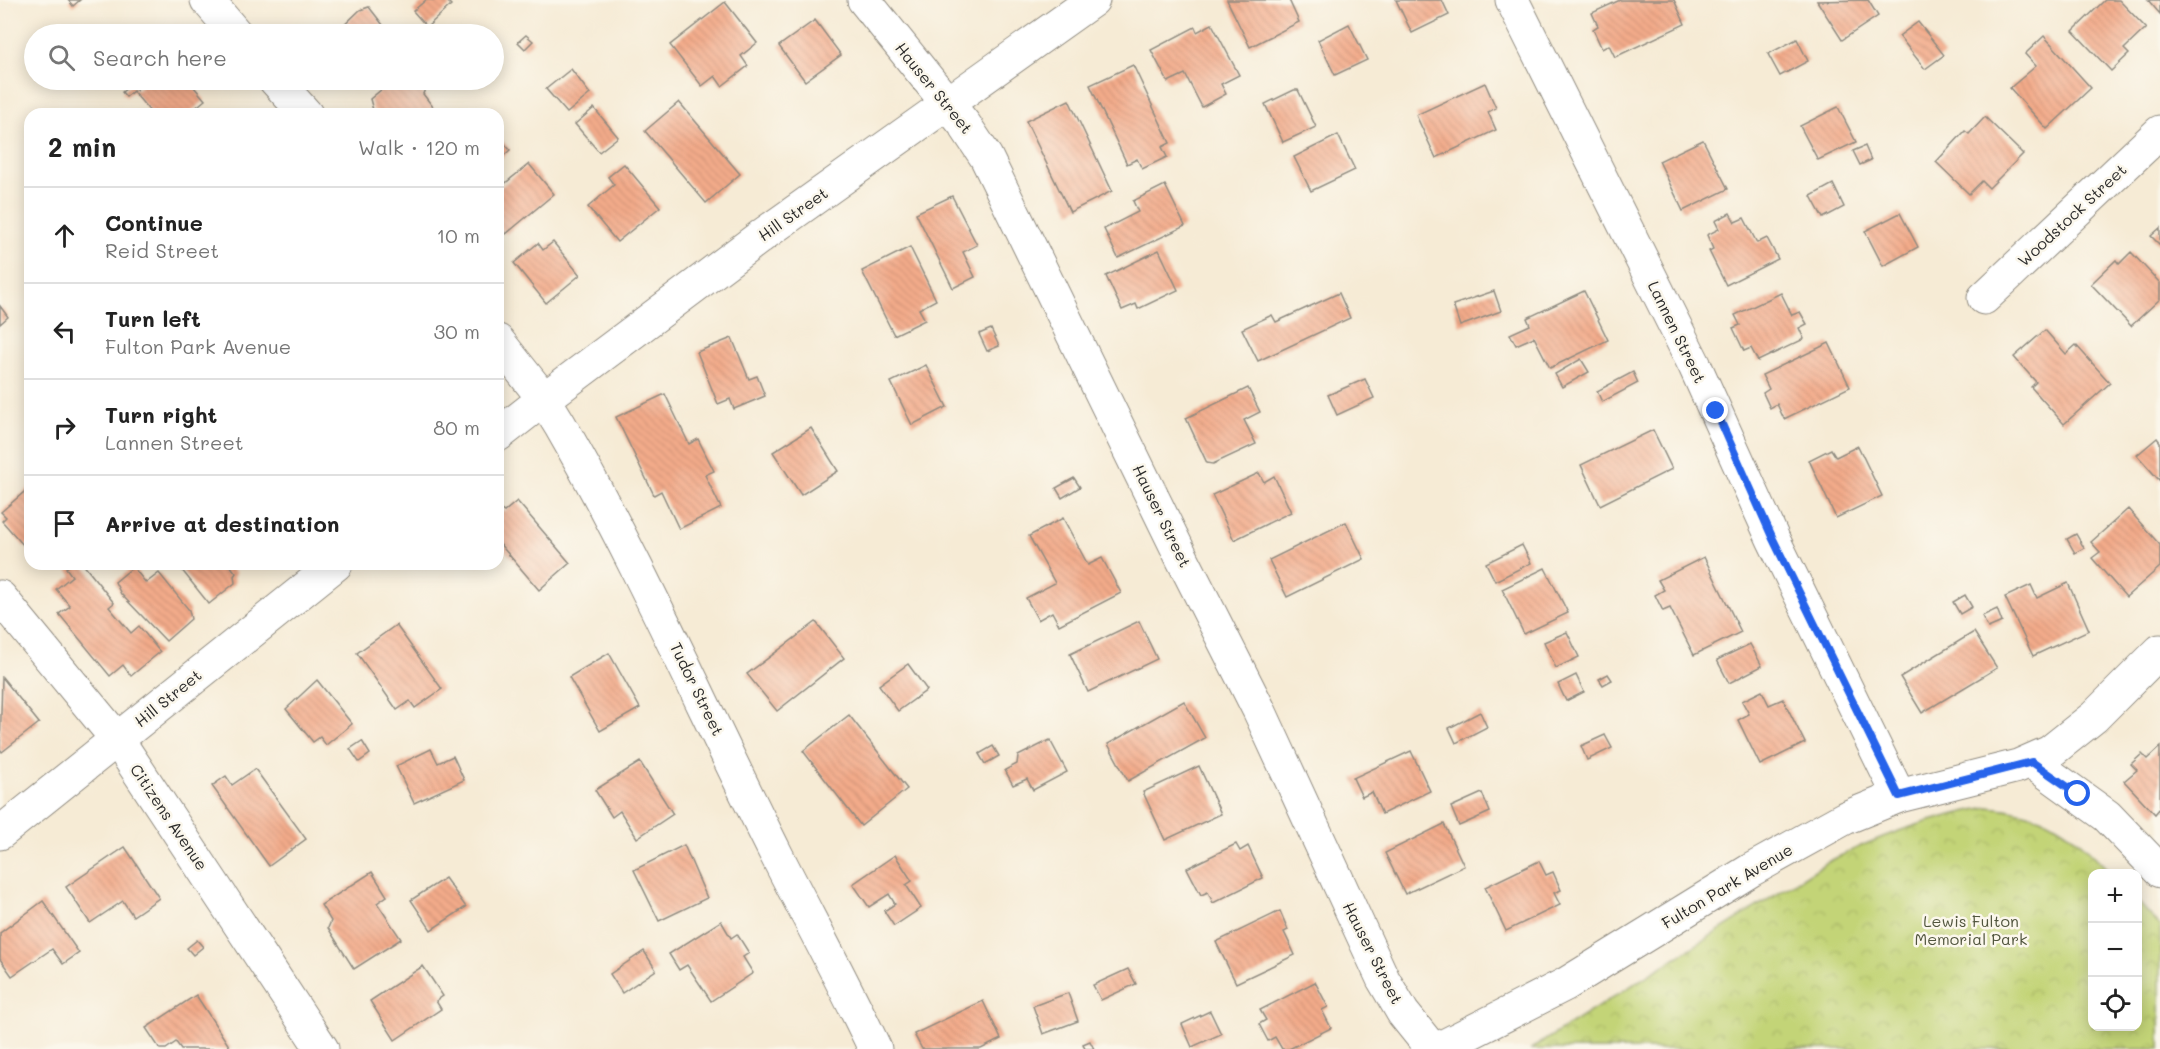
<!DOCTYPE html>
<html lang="en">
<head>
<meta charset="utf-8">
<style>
	body { margin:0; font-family:Mali,sans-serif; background:#f2f2f2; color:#222 }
	.controls { position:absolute; right:18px; bottom:18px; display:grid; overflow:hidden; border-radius:12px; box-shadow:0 3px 15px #0003 }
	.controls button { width:54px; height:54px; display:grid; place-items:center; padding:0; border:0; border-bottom:2px solid #e0e0e0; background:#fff; color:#222; font:30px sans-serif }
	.stop { position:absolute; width:18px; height:18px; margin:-14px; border:4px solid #2563eb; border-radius:50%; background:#fff }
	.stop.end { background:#2563eb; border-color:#fff; box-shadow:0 2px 6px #0008 }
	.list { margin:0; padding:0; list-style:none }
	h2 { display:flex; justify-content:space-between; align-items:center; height:78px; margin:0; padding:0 24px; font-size:26px }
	h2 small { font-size:20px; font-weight:400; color:#767676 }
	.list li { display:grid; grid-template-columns:39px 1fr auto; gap:18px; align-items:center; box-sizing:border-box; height:96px; padding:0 24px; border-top:2px solid #e0e0e0 }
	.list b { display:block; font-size:22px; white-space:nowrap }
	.list p { margin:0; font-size:20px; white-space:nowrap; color:#767676 }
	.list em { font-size:20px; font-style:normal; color:#767676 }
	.icon { flex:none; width:33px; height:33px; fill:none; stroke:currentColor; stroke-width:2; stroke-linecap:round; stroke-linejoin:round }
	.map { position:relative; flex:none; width:2160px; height:1049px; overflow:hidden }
	.search { position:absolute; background:#fff; box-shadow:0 3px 15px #0003; left:24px; top:24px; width:480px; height:66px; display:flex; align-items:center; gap:15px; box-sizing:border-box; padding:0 21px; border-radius:33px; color:#767676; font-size:22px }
	.panel { position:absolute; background:#fff; box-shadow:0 3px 15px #0003; left:24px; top:108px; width:480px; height:462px; border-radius:18px }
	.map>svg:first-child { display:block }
</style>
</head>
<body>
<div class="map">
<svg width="2160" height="1049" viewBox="0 0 2160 1049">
	<defs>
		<pattern id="park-crowns" width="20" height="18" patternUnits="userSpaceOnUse" patternTransform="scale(1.5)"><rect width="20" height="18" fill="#c3d477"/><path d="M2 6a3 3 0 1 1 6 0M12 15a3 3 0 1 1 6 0" fill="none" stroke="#a8b667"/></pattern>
		<pattern id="building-back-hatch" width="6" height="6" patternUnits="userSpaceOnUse" patternTransform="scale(1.5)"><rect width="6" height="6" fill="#f3ab8a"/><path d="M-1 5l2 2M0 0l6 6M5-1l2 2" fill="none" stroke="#d09377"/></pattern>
	</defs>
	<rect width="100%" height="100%" fill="#fbf7ec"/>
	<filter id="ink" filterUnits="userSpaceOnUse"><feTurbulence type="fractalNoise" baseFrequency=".0167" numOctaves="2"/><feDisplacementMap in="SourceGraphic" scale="12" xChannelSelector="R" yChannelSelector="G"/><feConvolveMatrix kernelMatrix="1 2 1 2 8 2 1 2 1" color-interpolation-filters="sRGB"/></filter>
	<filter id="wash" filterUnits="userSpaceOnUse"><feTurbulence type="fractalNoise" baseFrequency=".008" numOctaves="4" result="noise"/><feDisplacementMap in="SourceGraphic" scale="24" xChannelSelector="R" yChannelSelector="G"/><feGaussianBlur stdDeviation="1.35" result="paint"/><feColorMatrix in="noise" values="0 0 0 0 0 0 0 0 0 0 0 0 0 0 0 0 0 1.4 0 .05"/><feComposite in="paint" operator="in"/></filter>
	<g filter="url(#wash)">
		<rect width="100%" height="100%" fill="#f6ebd5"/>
		<!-- park -->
		<path fill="url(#park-crowns)" stroke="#778051" stroke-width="1.5" d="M1988,807C2050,813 2069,829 2111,873L2092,874V1026H2138V902L2160,926V1049H1531L1826,863C1879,835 1930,818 1988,807Z"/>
		<g id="blocks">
			<!-- building -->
			<g fill="url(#building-back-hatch)">
				<polygon points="68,0 80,0 73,6"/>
				<polygon points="426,0 446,0 451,5 427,27 413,11"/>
				<polygon points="1227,0 1289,0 1299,22 1250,47"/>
				<polygon points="1396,0 1442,0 1449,15 1412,33"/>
				<polygon points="1620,0 1674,0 1685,24 1615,57 1609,45 1602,49 1593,29 1598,26 1592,13"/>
				<polygon points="1868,0 1878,16 1842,40 1817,1"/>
				<polygon points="2105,0 2119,0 2146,28 2124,49 2129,54 2111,71 2073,31"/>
				<polygon points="2148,0 2160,0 2160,14"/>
				<polygon points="725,2 757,43 741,56 748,66 722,86 715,76 702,86 670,45"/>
				<polygon points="369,7 383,25 376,32 378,34 335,34 360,10"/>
				<polygon points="815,20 841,55 805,81 779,46"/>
				<polygon points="1918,22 1944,55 1925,69 1899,36"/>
				<polygon points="1212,24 1239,75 1221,84 1226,94 1202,107 1185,74 1168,82 1151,50 1195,27 1197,32"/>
				<polygon points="1349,24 1367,60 1335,75 1318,40"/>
				<polygon points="526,35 533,41 525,49 518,42"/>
				<polygon points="2044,36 2091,88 2047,129 2010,88 2036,66 2025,54"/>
				<polygon points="1797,39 1808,61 1780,76 1768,54"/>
				<polygon points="1133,65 1170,143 1162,147 1167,157 1142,169 1137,159 1127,164 1090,85"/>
				<polygon points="571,69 590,94 567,113 546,89"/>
				<polygon points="148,80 188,80 205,100 188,114 152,114 133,91 126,97 122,92 132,84 136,90"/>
				<polygon points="393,80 418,80 425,89 423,94 433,107 425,114 378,114 373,110 370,99"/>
				<polygon points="1485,83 1496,108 1488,112 1496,130 1436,158 1416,115"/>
				<polygon points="1294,90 1298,90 1316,127 1283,142 1265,104"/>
				<polygon points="1069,100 1112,191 1070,212 1026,121"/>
				<polygon points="679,102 740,174 706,203 645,131"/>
				<polygon points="1838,107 1856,142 1818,160 1800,126"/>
				<polygon points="594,108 618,137 599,152 575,124"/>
				<polygon points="1985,117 2023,154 1989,188 1982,181 1969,194 1936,162 1965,131 1969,134"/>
				<polygon points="1338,135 1355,170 1311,191 1294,157"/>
				<polygon points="498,136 510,150 498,161"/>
				<polygon points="1703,140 1728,189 1683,211 1659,161"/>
				<polygon points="1865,146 1871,160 1860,165 1853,151"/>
				<polygon points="529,164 554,194 506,234 498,225 498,189"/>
				<polygon points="624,164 660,207 617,242 588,207 614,185 608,177"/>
				<polygon points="1833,184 1844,207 1823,218 1811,196"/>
				<polygon points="1165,185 1185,226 1118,258 1104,229 1138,212 1133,201"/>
				<polygon points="952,196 977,245 963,252 975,277 953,288 916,213"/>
				<polygon points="1730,213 1735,222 1744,218 1757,243 1767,238 1778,259 1726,285 1709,251 1713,249 1707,235 1719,229 1715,221"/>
				<polygon points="1900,213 1918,247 1883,266 1865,231"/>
				<polygon points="2160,228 2160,245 2151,236"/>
				<polygon points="553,242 580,275 546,303 514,263 538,243 543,250"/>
				<polygon points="910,247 936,300 919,309 925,320 894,335 862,271"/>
				<polygon points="1159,250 1178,290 1138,309 1136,304 1122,310 1106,276"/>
				<polygon points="2131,252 2160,283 2160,299 2131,326 2091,284 2116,260 2119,264"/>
				<polygon points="1494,291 1501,311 1460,326 1453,305"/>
				<polygon points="1584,291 1608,340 1550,368 1534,337 1516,345 1510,334 1530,325 1527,318"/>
				<polygon points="1339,293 1350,318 1258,361 1242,329 1272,315 1276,322"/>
				<polygon points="1781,293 1792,315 1800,312 1807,324 1799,328 1804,339 1758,361 1751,348 1744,351 1733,328 1740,325 1735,315"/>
				<polygon points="0,306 8,317 0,324"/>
				<polygon points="991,329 999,346 987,351 979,334"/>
				<polygon points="2045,330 2066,354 2076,345 2110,383 2064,424 2031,387 2036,382 2014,357"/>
				<polygon points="732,338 749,379 757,376 765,396 734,409 730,399 718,404 697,352"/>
				<polygon points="1829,343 1850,387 1784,419 1777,404 1770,408 1763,393 1769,389 1762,375"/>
				<polygon points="1581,359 1589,372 1562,387 1555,374"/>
				<polygon points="926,365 947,407 912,425 891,382"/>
				<polygon points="1633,372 1638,383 1602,402 1597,391"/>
				<polygon points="1365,379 1374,398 1337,415 1328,395"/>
				<polygon points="1248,388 1260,412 1244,420 1256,444 1213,464 1207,463 1186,418"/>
				<polygon points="665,394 689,444 698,439 714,471 705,475 721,508 679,529 661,491 654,495 616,417"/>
				<polygon points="811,428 838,471 801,495 773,452"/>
				<polygon points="1653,430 1672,469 1600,505 1581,465"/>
				<polygon points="2157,438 2160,442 2160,481 2137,455"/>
				<polygon points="1858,446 1882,496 1836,518 1809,460 1831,449 1836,457"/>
				<polygon points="1259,473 1264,482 1274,476 1291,512 1234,540 1212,495"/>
				<polygon points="1074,478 1080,487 1062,498 1056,488"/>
				<polygon points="30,487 30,543 25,547 2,521 6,517 1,512"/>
				<polygon points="517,501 570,563 539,590 498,542 498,508 504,512"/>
				<polygon points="2128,509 2160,545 2160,567 2126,597 2092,558 2100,552 2091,542"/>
				<polygon points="1063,518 1088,565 1102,558 1121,593 1059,625 1052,612 1038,620 1026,598 1055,583 1029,536"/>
				<polygon points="1346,522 1364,559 1287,597 1269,560"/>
				<polygon points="2076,534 2084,548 2075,553 2067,539"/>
				<polygon points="1522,545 1531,563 1495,581 1486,563"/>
				<polygon points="1704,557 1741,632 1694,655 1670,608 1663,611 1655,595 1664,590 1658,580"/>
				<polygon points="71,564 83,564 114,603 109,607 131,633 139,626 160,652 131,676 123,665 110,676 59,614 70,606 56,589 72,576 66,568"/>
				<polygon points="177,564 229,564 236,573 234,576 235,583 209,604"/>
				<polygon points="133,567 146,583 159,573 189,610 191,619 166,641 121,594 115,582"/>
				<polygon points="1545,568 1568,613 1524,634 1502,589"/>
				<polygon points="2068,583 2089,630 2033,656 2005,597 2031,585 2037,598"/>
				<polygon points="1965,595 1972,607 1960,614 1953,602"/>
				<polygon points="1997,609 2002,622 1988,628 1982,616"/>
				<polygon points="1139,621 1157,659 1088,692 1070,654"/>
				<polygon points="816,622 844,658 777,711 747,674"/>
				<polygon points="396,625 442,689 415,708 410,701 397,710 357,653"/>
				<polygon points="1567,632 1579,657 1556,668 1544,642"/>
				<polygon points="1974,632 1997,668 1922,713 1900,677"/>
				<polygon points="1750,644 1762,666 1729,683 1717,660"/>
				<polygon points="609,653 640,708 600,731 569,677"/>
				<polygon points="908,664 927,690 898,711 879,685"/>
				<polygon points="1608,674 1612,680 1603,685 1599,679"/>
				<polygon points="1576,675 1584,692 1566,701 1558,684"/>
				<polygon points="2,677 39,723 2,752 0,749"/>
				<polygon points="317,680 352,724 326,745 320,737 313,742 286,709"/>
				<polygon points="1762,691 1769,705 1783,699 1805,743 1760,765 1738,720 1749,714 1742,701"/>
				<polygon points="1184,701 1205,738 1128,781 1108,744"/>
				<polygon points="1480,712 1487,727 1456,743 1449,728"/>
				<polygon points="849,715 907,789 861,826 803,751"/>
				<polygon points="1605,735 1612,748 1587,760 1581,746"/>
				<polygon points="1050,740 1067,772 1033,790 1027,779 1013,785 1005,770 1017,764 1018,756"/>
				<polygon points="362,741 370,754 359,762 350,749"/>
				<polygon points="993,746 999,756 985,764 979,754"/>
				<polygon points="2160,747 2160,808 2155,814 2124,781 2137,770 2131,764 2142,754 2147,759"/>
				<polygon points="431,749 438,763 453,756 464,780 414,803 396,766"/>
				<polygon points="1411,751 1430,791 1382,814 1372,792 1362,797 1353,778"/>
				<polygon points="640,762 673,814 637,838 620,811 612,817 595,790"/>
				<polygon points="1199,766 1221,814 1165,840 1143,792"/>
				<polygon points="255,769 306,839 269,866 212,786 226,776 232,785"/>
				<polygon points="1482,793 1490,812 1459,826 1451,807"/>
				<polygon points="1444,824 1464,866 1405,894 1385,853"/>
				<polygon points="1236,844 1240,851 1248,846 1263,878 1213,903 1208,892 1201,895 1187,868"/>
				<polygon points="684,845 707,898 659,921 634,870"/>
				<polygon points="125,847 159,898 133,916 123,901 90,923 66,887"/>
				<polygon points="895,855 912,881 906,885 921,908 894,926 884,911 895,904 889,894 869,907 853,884"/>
				<polygon points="1539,861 1546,875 1553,872 1561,890 1554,893 1560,905 1506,931 1485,887"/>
				<polygon points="372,872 387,896 377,903 401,939 354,969 328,928 331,921 321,905"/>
				<polygon points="445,878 466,907 431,930 411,900"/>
				<polygon points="43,901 79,953 63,964 52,949 12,976 0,959 0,933"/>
				<polygon points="1280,911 1288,930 1284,932 1295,955 1236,983 1216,942"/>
				<polygon points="721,921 731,938 737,934 749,953 743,957 753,973 711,1001 687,965 679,970 669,954"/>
				<polygon points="197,940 203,947 193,955 187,948"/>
				<polygon points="644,951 656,970 622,993 610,974"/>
				<polygon points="423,966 443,996 436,1001 441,1009 395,1040 370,1001"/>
				<polygon points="1128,969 1136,984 1101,1000 1093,985"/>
				<polygon points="1315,982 1328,1007 1322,1010 1331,1028 1289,1049 1282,1049 1275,1037 1268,1041 1259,1024 1266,1020 1260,1010"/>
				<polygon points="1068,993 1078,1021 1043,1034 1033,1006"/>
				<polygon points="196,995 231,1049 181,1049 176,1042 166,1049 160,1049 146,1028"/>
				<polygon points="983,1001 1001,1039 981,1049 922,1049 914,1034"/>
				<polygon points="1210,1011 1221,1034 1192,1047 1182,1024"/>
				<polygon points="1090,1041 1094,1049 1085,1049 1083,1044"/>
			</g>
		</g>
	</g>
	<g filter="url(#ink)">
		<use href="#blocks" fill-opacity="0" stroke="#908b80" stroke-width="1.5"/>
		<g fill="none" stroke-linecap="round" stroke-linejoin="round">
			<defs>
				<g id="minor">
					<polyline points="864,0 964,124 986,157 1183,560 1259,710 1383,979 1403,1013 1432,1049"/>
					<polyline points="1512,0 1695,366 1773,539 1899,796"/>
					<polyline points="1984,298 2160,132"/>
					<path d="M498,435L544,399L560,425C640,564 704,711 776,854C809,919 844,983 875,1049"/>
					<polyline points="0,597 117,739 322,1049"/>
					<polyline points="2032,762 2107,816 2160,871"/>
					<polyline points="0,833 336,564"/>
					<polyline points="1438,1049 1566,984 1751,870 1845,818 1899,796 2018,766 2050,752 2094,717 2160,651"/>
				</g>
				<g id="tertiary">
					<polyline points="207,0 236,34"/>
					<polyline points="275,80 306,114"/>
					<polyline points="498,341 544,399 764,234 1093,0"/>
				</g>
			</defs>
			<!-- minor casing -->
			<use href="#minor" stroke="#908b80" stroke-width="35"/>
			<!-- tertiary casing -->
			<use href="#tertiary" stroke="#908b80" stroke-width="35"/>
			<!-- minor -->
			<use href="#minor" stroke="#fff" stroke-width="33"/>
			<!-- tertiary -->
			<use href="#tertiary" stroke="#fff" stroke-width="33"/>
		</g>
	</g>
	<g fill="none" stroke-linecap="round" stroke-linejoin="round" filter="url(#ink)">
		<!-- route -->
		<polyline stroke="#2563eb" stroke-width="8" points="1716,411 1773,539 1899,796 2032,762 2078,794"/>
	</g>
	<g text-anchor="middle" stroke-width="5" stroke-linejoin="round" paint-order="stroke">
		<!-- street labels -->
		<g font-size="16" fill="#2b2b2b" stroke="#fbf7ec">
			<text transform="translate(934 88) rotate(51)" y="6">Hauser Street</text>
			<text transform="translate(793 214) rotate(-35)" y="6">Hill Street</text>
			<text transform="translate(2072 215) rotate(-43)" y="6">Woodstock Street</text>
			<text transform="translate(1677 332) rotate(64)" y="6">Lannen Street</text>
			<text transform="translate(1162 516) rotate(64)" y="6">Hauser Street</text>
			<text transform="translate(697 689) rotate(64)" y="6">Tudor Street</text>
			<text transform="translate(168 698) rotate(-39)" y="6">Hill Street</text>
			<text transform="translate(169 817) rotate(56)" y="6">Citizens Avenue</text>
			<text transform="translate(1727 886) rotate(-31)" y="6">Fulton Park Avenue</text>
			<text transform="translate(1373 953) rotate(63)" y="6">Hauser Street</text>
		</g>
		<!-- park labels -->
		<g font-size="16" fill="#51553e" stroke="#fbf7ec">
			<text x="1971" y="927">Lewis Fulton<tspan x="1971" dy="18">Memorial Park</tspan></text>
		</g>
	</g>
</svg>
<div class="controls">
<button>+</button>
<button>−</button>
<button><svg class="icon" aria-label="locate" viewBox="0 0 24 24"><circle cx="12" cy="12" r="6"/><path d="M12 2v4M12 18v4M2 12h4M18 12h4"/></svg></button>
</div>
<div class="stop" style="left:2078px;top:794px"></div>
<div class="stop end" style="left:1716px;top:411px"></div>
<div class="search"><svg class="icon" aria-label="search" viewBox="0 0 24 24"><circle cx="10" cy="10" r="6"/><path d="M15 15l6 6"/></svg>Search here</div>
<section class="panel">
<h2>2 min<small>Walk · 120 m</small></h2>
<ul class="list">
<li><svg class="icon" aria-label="ahead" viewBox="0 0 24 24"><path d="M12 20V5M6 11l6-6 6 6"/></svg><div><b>Continue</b><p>Reid Street</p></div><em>10 m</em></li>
<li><svg class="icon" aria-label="left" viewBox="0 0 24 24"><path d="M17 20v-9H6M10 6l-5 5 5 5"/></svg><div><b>Turn left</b><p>Fulton Park Avenue</p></div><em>30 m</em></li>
<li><svg class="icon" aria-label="right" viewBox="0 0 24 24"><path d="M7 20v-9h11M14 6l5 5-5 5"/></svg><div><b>Turn right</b><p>Lannen Street</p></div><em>80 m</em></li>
<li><svg class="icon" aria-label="arrive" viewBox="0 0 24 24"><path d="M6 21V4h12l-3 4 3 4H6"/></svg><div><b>Arrive at destination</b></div></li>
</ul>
</section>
</div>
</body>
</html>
